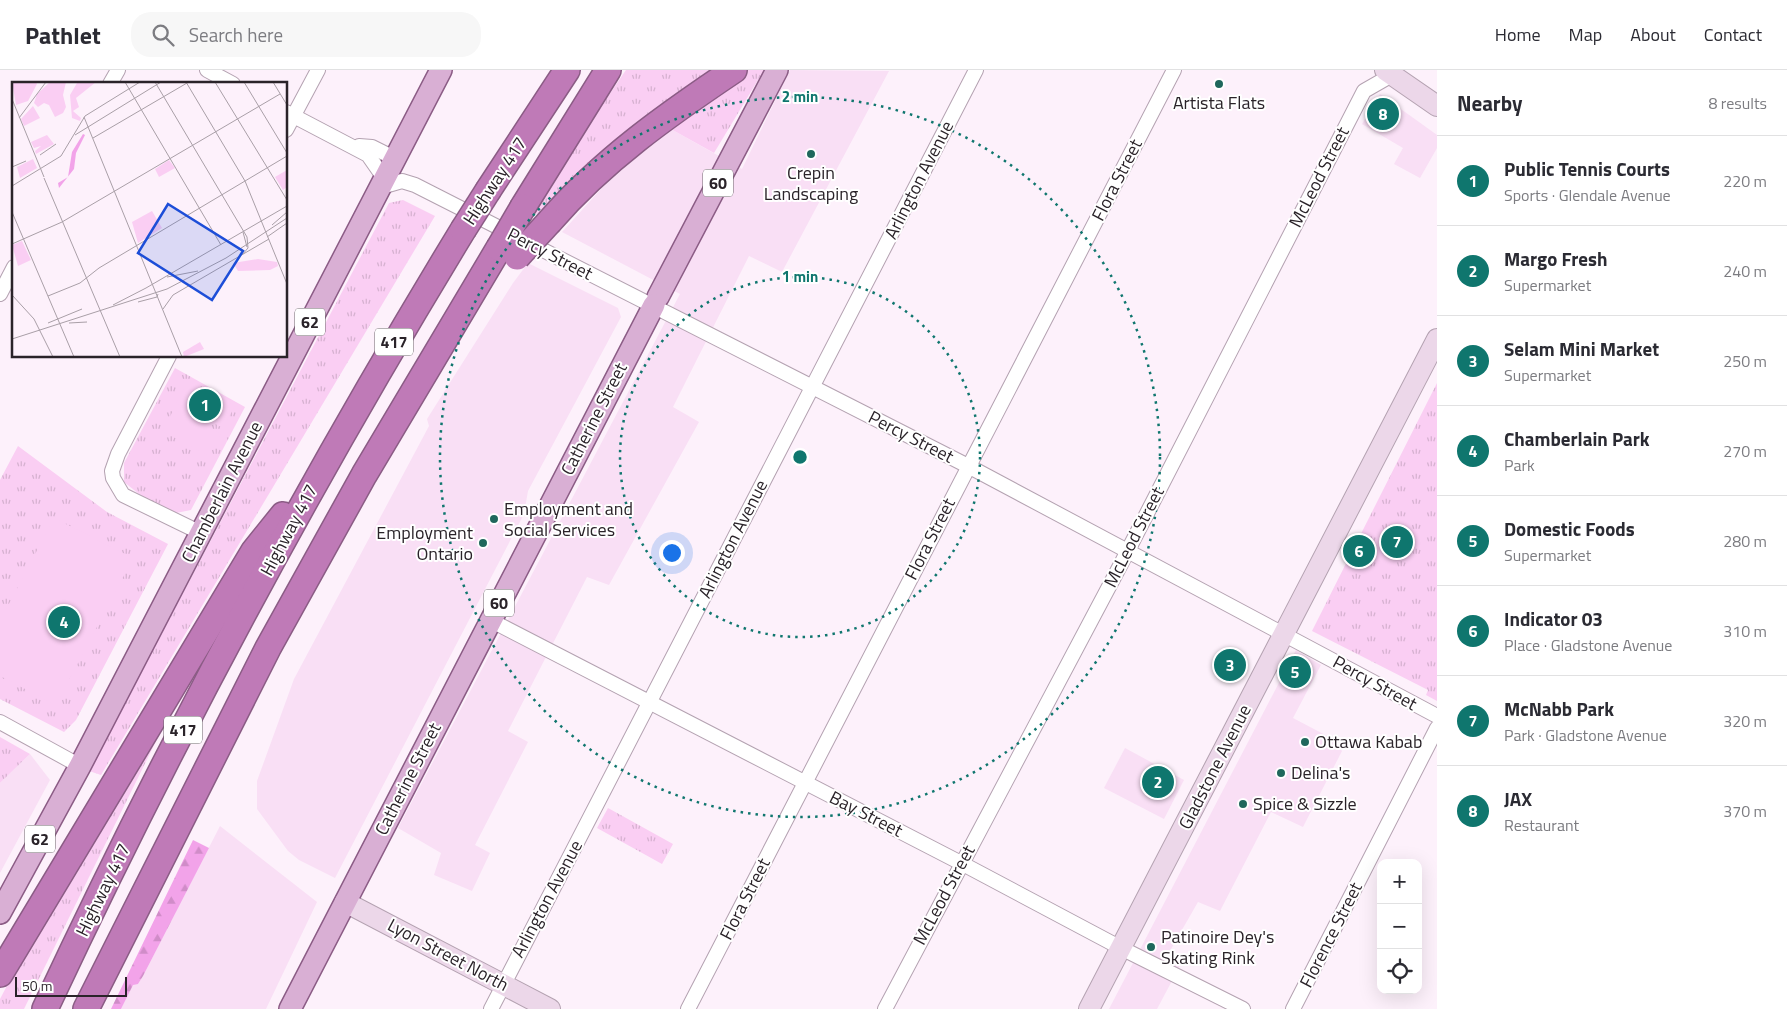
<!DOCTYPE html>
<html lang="en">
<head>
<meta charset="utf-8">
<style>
	body { margin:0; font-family:"Titillium Web",sans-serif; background:#f7f7f7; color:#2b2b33 }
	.controls { position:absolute; right:15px; bottom:15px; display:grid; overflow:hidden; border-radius:10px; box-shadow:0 5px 20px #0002 }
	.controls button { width:45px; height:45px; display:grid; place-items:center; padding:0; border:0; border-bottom:1px solid #e1e1e2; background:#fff; color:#2b2b33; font:25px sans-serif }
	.scale { position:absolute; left:15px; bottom:12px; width:112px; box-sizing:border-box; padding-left:5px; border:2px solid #2a2329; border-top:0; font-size:14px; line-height:18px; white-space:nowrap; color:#2a2329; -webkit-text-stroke:4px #fff; paint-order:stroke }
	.you { position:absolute; left:671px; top:482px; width:18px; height:18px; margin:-12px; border:4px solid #fff; border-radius:50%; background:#1a73e8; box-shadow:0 0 0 8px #1a73e833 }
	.badge { display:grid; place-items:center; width:32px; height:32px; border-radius:50%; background:#0f766e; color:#fff; font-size:16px; font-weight:700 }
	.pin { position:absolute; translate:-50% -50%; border:2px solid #fff; box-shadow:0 1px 5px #0006 }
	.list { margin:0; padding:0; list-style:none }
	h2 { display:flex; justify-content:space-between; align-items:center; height:65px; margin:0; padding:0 20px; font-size:21px }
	h2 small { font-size:16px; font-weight:400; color:#7c7c81 }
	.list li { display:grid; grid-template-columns:32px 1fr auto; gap:15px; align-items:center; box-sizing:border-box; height:90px; padding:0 20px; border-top:1px solid #e1e1e2 }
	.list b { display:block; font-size:19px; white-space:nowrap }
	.list p { margin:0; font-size:16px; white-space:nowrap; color:#7c7c81 }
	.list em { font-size:16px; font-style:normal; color:#7c7c81 }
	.icon { flex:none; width:28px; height:28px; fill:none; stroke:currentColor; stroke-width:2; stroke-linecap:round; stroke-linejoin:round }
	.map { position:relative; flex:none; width:1437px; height:939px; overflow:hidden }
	header { display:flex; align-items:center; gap:30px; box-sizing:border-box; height:70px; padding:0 25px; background:#fff; border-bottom:1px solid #e1e1e2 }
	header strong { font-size:24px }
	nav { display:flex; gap:28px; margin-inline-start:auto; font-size:18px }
	.search { width:350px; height:45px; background:#f7f7f7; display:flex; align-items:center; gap:12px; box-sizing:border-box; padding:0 18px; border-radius:20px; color:#7c7c81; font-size:19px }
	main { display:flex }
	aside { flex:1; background:#fff }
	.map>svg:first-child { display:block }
</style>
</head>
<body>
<header>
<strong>Pathlet</strong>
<div class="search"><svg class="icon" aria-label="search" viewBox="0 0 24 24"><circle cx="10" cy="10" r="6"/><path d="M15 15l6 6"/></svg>Search here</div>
<nav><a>Home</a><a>Map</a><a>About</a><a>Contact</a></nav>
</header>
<main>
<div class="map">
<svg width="1437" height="939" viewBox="0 0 1437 939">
	<defs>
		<pattern id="grass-tufts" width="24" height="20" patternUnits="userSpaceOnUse" patternTransform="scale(1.25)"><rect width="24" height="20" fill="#facef3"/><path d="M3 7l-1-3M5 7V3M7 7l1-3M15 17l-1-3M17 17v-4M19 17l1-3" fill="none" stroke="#d6b1d0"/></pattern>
		<pattern id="forest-firs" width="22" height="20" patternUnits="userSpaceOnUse" patternTransform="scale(1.25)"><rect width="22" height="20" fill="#f2a3e9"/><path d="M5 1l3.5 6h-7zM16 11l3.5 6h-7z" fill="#d08cc8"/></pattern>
	</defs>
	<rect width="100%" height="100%" fill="#fdf1fb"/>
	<!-- built -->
	<g fill="#f9dff5">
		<polygon points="790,0 889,1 782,202 749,186 673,337 699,352 609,515 587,507 508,661 528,672 475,775 490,783 472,821 434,805 441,783 398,758 680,224 562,162 602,118 669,58 742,99"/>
		<polygon points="1380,24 1437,65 1437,78 1420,108 1394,94 1403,78 1362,54"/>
		<polygon points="528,193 618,238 621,247 528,421 524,444 335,808 299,790 288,781 257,739 257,711 294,609 429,356 427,349 513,213"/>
		<polygon points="1296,580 1321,595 1293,648 1333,669 1342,681 1303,757 1271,742 1220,841 1198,832 1167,886 1182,892 1157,939 1109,939"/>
		<polygon points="1125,678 1184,710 1164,749 1104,718"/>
		<polygon points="30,684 50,710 0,803 0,713"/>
		<polygon points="220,756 317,832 266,939 121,939 133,914 138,914 143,906"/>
	</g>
	<!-- grass -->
	<g fill="url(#grass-tufts)">
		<polygon points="626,0 728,0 545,149 530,140"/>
		<polygon points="745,0 764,0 714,83 669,58"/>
		<polygon points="403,130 435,146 101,705 89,701 389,133"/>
		<polygon points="175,298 245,337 191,440 176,443 139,424 124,412 124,393"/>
		<polygon points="1437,313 1437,631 1426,625 1428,620 1312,561"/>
		<polygon points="18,376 107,442 168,474 76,650 64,662 0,629 0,410"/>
		<polygon points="164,655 24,939 0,939 0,929 21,889"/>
		<polygon points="0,667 30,684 0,713"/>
		<polygon points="608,738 673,774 662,794 597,758"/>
	</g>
	<!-- forest -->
	<polygon fill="url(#forest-firs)" points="193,770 209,778 143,906 138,914 133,915 121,939 111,939"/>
	<!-- garden -->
	<g fill="#facef3">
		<polygon points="188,311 235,336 223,358 176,333"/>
		<polygon points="174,339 221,364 209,386 162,361"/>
		<polygon points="54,448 133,488 56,635 0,606 0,551"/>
	</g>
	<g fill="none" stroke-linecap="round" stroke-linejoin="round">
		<defs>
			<g id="street">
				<polyline points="207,0 233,14"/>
				<polyline points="110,14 118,0"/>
				<polyline points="286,42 368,85 384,108"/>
				<polyline points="286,60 318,0"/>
				<polyline points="359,76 372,77 394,88"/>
				<polyline points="378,118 402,111 415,115 968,396 1437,646"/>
				<polyline points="0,224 14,197"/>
				<polyline points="169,286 118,384 112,401 113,408 123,425 201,463"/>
				<polyline points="490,550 961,793 1121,878 1243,939"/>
				<polyline points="0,652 80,696"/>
				<polyline points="491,939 976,0"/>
				<polyline points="688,939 1174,0"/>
				<polyline points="885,939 1121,494 1364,21 1392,5"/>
				<polyline points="1293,939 1437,658"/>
			</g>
			<g id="secondary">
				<polyline points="1385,0 1437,36"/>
				<polyline points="345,832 550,939"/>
				<polyline points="1089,939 1437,269"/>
			</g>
			<g id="primary">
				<polyline points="658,227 777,0"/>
				<polyline points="0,843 80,696 441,0"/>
				<polyline points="290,939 654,235"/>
			</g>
			<g id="highway">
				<polyline points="489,119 567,0"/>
				<polyline points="523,137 608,0"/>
				<path d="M550,151C603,90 667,45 734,0"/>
				<polyline points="0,904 254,481 283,445"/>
				<path d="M45,939C170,672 310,411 463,160"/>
				<polyline points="86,939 268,578 364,405 499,178"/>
			</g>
		</defs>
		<!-- street casing -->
		<use href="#street" stroke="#b4a2b1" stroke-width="16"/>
		<!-- secondary casing -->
		<use href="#secondary" stroke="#b4a2b1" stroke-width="22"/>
		<!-- primary casing -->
		<use href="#primary" stroke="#8b5c85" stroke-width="24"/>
		<!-- highway casing -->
		<use href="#highway" stroke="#8b5c85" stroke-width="28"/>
		<!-- street -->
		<use href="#street" stroke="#fff" stroke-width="14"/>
		<!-- secondary -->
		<use href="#secondary" stroke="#ecd7e9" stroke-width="20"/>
		<!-- primary -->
		<use href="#primary" stroke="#d9afd4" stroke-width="21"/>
		<!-- highway -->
		<use href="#highway" stroke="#bf7ab7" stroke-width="25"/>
		<defs>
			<g id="highway-bridge">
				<polyline points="463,160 489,119"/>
				<polyline points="499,178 523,137"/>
				<polyline points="517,187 550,151"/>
			</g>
		</defs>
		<!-- highway-bridge casing -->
		<use href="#highway-bridge" stroke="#8b5c85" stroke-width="28" stroke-linecap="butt"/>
		<!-- highway-bridge -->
		<use href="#highway-bridge" stroke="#bf7ab7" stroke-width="25"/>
	</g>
	<!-- distance rings -->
	<g fill="none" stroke="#0f766e" stroke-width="2.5" stroke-dasharray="2.5 5">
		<circle cx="800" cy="387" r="180"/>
		<circle cx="800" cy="387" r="360"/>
	</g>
	<!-- markers -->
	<g fill="#1f675c" stroke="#fff" stroke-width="2">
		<circle cx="1219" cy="14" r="5"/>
		<circle cx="811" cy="84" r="5"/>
		<circle cx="494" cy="449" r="5"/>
		<circle cx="483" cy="473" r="5"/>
		<circle cx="1305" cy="672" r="5"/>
		<circle cx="1281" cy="703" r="5"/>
		<circle cx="1243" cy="734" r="5"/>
		<circle cx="1151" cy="877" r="5"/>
	</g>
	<g text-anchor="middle" stroke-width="4" stroke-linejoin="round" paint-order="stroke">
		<!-- shield labels -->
		<g fill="#fff" stroke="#6a6569" stroke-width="1">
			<rect x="703" y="99.5" width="30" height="27" rx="4"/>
			<rect x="295" y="238.5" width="30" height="27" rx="4"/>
			<rect x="375" y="258.5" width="38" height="27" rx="4"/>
			<rect x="484" y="519.5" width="30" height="27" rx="4"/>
			<rect x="164" y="646.5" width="38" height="27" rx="4"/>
			<rect x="25" y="755.5" width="30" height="27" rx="4"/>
		</g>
		<g font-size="16" font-weight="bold" fill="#2a2329">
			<text x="718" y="119">60</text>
			<text x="310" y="258">62</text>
			<text x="394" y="278">417</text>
			<text x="499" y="539">60</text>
			<text x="183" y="666">417</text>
			<text x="40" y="775">62</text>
		</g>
		<!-- poi labels -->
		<g font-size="18" fill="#2a2329" stroke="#fff" text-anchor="start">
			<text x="1219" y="39" text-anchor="middle">Artista Flats</text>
			<text x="811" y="109" text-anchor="middle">Crepin<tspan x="811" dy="21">Landscaping</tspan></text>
			<text x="504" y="445">Employment and<tspan x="504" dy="21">Social Services</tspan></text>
			<text x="473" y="469" text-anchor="end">Employment<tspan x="473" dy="21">Ontario</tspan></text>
			<text x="1315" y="678">Ottawa Kabab</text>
			<text x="1291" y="709">Delina's</text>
			<text x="1253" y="740">Spice &amp; Sizzle</text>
			<text x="1161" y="873">Patinoire Dey's<tspan x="1161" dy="21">Skating Rink</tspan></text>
		</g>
		<!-- street labels -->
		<g font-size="18" fill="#2a2329" stroke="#fff">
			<text transform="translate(1319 107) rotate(-63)" y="6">McLeod Street</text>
			<text transform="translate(919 110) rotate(-63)" y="6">Arlington Avenue</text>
			<text transform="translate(1117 110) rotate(-63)" y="6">Flora Street</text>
			<text transform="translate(495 111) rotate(-57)" y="6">Highway 417</text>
			<text transform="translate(550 184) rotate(27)" y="6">Percy Street</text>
			<text transform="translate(594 349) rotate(-63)" y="6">Catherine Street</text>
			<text transform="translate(911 367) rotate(27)" y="6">Percy Street</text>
			<text transform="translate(222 422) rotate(-63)" y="6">Chamberlain Avenue</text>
			<text transform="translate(289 460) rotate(-62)" y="6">Highway 417</text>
			<text transform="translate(1134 467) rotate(-63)" y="6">McLeod Street</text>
			<text transform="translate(733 469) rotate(-63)" y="6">Arlington Avenue</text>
			<text transform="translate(930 469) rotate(-63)" y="6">Flora Street</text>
			<text transform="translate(1375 613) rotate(29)" y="6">Percy Street</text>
			<text transform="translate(1215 697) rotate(-63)" y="6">Gladstone Avenue</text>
			<text transform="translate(408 709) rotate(-63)" y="6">Catherine Street</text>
			<text transform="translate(866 744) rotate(27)" y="6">Bay Street</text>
			<text transform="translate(103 820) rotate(-64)" y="6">Highway 417</text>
			<text transform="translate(944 825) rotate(-62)" y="6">McLeod Street</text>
			<text transform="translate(547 829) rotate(-62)" y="6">Arlington Avenue</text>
			<text transform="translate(745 829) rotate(-63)" y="6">Flora Street</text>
			<text transform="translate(1331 865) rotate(-63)" y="6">Florence Street</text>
			<text transform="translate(448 885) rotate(28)" y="6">Lyon Street North</text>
		</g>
	</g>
	<!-- overview -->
	<g transform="translate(12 12)">
		<rect width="275" height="275" fill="#fdf1fb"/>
		<path d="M0,0H24L25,2L16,19L4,23ZM38,0H54L51,13L54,25L51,31L43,35L37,23L32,21L26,25L22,21L25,12ZM84,0L64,16L67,25L61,29L69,36L68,39L60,36L58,13L65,1ZM21,24L28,36L12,44L9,37ZM35,53L42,62L24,72L23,69L29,64L22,66L19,60ZM21,77L25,86L8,96L5,85ZM157,78L163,86L147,95L143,87ZM275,88V105L271,108L263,95ZM140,129L150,146L126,161L120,140ZM10,159L19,178L6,184L0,163ZM246,177L265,180L266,184L258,188L226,189L221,181Z" fill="#facef3"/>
		<path d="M71,52L73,53L64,71L62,87L47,106L46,101L56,95L60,70Z" fill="#f2a3e9"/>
		<path d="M188,260L192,267L172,275L171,270Z" fill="#facef3"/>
		<path fill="none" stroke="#a99fa7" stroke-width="1" d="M113,0L209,163M143,0L235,155L236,166L230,173M174,0L233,99L275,202M203,0L275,118M232,0L275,71M261,0L275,23M0,17L32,95M72,35L170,275M7,36L34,0M63,53L149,0M81,56L175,1M28,73L44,62M0,85L14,79M32,96L108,275M0,104L49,74L73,34L128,0M0,130L62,275M260,143L275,130M231,150L235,165M255,155L275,141M0,162L50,140L268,12M155,195L186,189M134,206L275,124M0,213L22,237L41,275M36,214L68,201L87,186L275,74M126,220L145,215L146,212M101,223L134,206M151,227L161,213L257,157M36,241L70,227M57,241L75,240M0,257L155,207L214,176L275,136"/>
		<path fill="#1d4ed8" fill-opacity="0.15" stroke="#1d4ed8" stroke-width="2.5" d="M156,122L231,169L200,218L126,171Z"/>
		<rect width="275" height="275" fill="none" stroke="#2a2329" stroke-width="2.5"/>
	</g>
	<circle cx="800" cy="387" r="8" fill="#0f766e" stroke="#fff" stroke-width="2.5"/>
	<g font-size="15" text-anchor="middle" font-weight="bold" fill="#0f766e" stroke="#fff" stroke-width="4" stroke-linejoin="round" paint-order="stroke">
		<text x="800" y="32">2 min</text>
		<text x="800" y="212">1 min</text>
	</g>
</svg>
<div class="controls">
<button>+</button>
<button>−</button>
<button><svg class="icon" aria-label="locate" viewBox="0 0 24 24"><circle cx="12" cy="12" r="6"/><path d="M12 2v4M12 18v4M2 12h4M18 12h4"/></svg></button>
</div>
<div class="scale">50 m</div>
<div class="you"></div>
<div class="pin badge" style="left:205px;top:335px">1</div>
<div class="pin badge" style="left:1158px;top:712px">2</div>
<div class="pin badge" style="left:1230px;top:595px">3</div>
<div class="pin badge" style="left:64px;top:552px">4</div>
<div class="pin badge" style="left:1295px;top:602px">5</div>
<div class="pin badge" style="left:1359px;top:481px">6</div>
<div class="pin badge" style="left:1397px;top:472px">7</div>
<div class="pin badge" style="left:1383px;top:44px">8</div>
</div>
<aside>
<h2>Nearby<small>8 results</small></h2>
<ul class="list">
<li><span class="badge">1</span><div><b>Public Tennis Courts</b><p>Sports · Glendale Avenue</p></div><em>220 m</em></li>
<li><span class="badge">2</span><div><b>Margo Fresh</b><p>Supermarket</p></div><em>240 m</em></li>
<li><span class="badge">3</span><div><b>Selam Mini Market</b><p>Supermarket</p></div><em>250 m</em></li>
<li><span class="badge">4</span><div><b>Chamberlain Park</b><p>Park</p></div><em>270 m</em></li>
<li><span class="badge">5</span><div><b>Domestic Foods</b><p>Supermarket</p></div><em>280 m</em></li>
<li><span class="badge">6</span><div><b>Indicator 03</b><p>Place · Gladstone Avenue</p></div><em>310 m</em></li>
<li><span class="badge">7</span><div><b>McNabb Park</b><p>Park · Gladstone Avenue</p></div><em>320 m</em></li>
<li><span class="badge">8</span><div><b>JAX</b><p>Restaurant</p></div><em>370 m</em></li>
</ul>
</aside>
</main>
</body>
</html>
